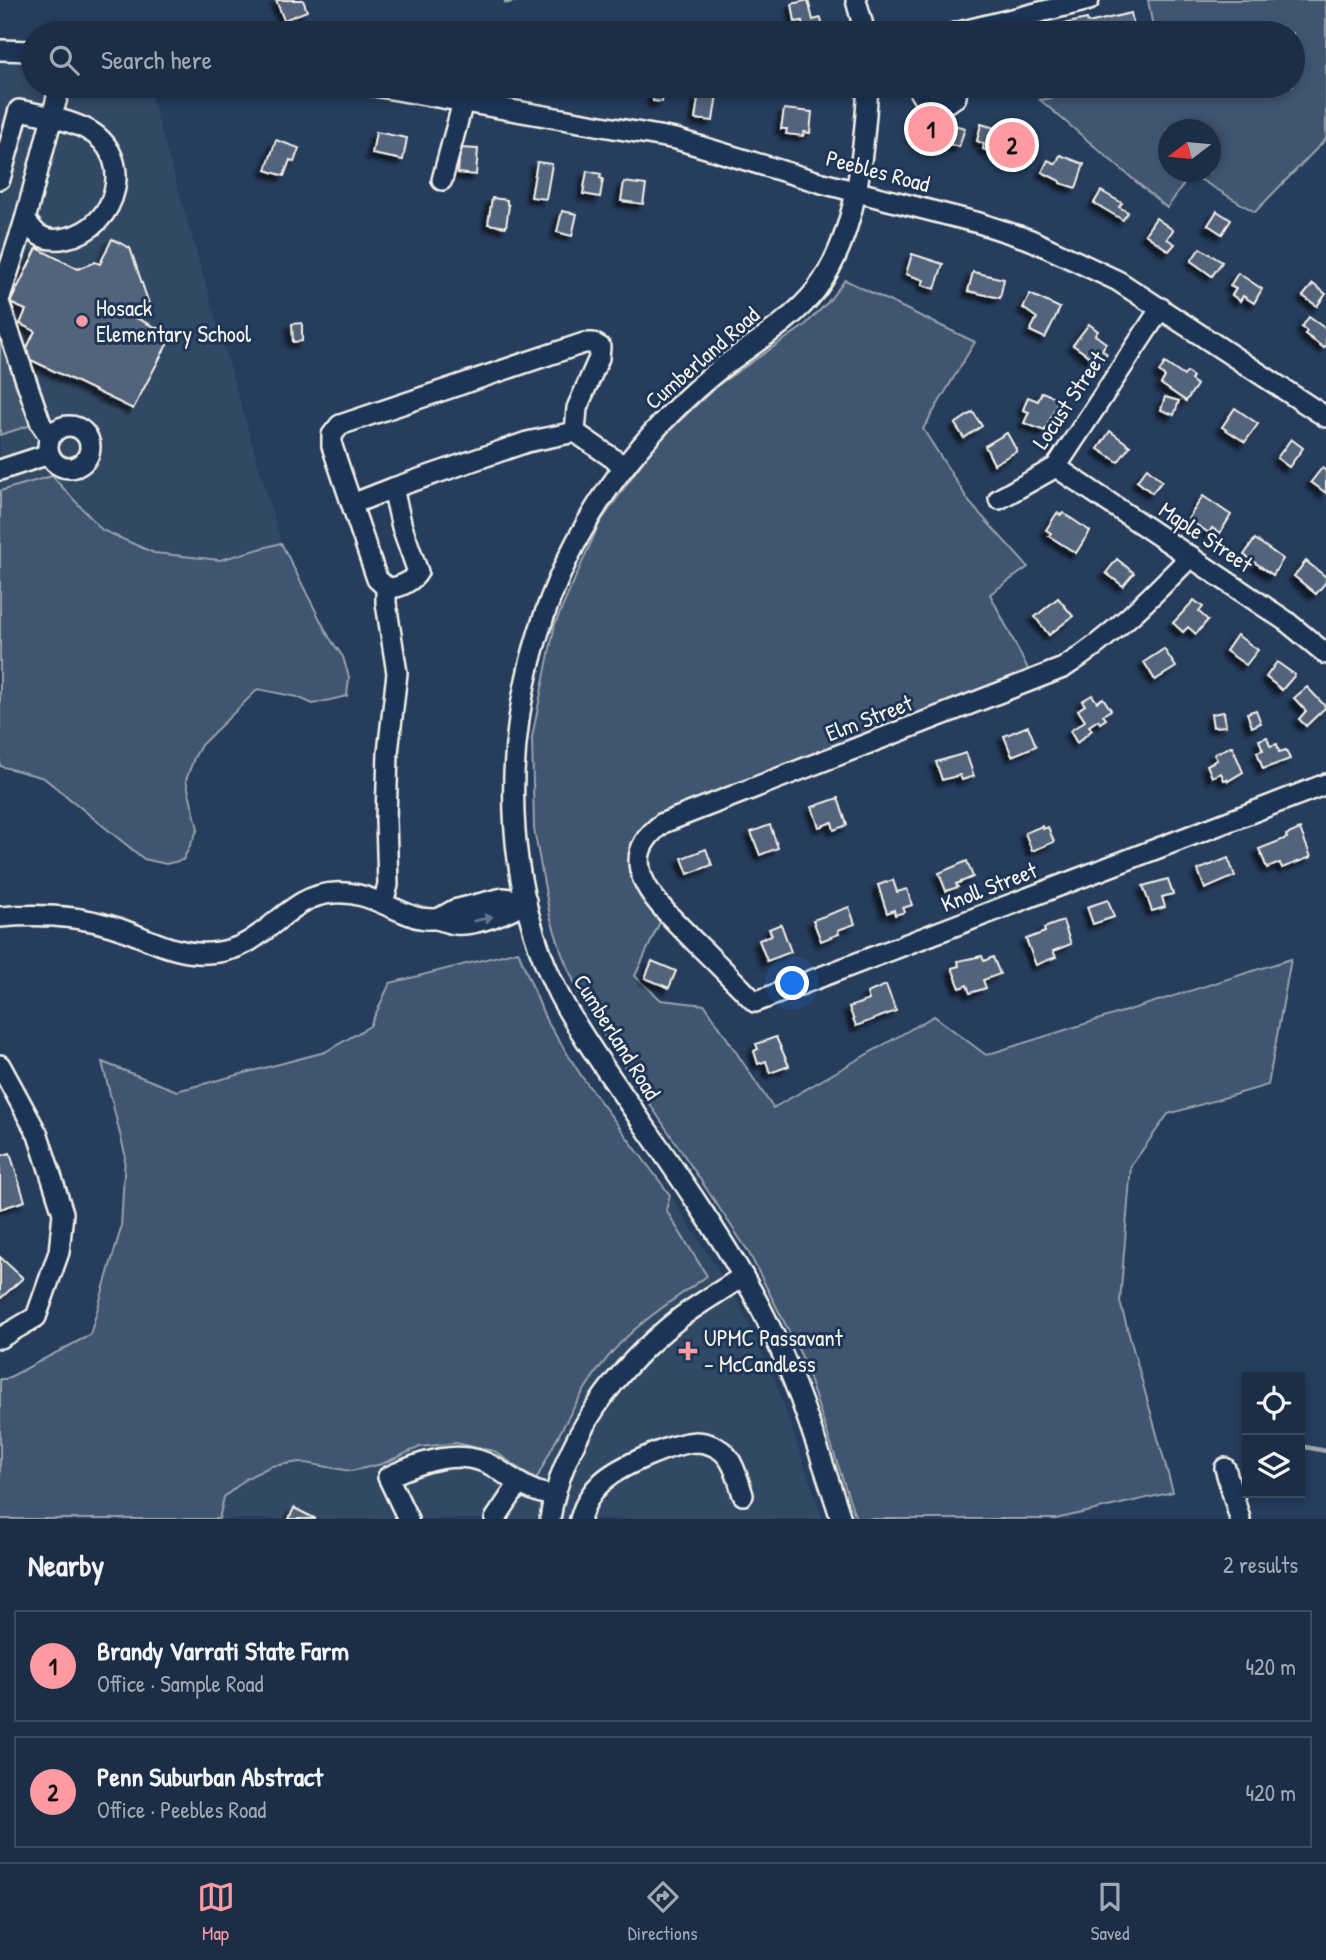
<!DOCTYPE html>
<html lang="en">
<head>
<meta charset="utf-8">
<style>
	body { margin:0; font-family:"Patrick Hand",sans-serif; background:#293a51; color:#f1f3f6 }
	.controls { position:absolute; right:21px; bottom:21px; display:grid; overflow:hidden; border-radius:0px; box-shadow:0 4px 10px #0003 }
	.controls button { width:63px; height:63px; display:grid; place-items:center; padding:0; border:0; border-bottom:2px solid #3a4a5f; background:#1c2e46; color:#f1f3f6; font:35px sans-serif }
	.compass { position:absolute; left:1158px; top:119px; width:63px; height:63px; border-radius:50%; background:#1c2e46; box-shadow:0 4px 10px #0003; rotate:254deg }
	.you { position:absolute; left:793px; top:984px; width:24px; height:24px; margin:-18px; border:5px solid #fff; border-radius:50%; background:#1a73e8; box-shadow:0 0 0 10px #1a73e833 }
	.badge { display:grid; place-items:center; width:46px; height:46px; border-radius:50%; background:#ff9aa2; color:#111; font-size:23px; font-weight:700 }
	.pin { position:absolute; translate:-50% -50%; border:4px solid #fff; box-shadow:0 2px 7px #0006 }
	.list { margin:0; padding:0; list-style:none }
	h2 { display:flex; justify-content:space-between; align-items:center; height:91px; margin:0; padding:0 28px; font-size:30px }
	h2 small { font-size:23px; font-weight:400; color:#a0a8b3 }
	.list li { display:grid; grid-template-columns:46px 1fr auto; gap:21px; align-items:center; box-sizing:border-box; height:112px; margin:0 14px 14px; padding:0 14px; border:2px solid #3a4a5f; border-radius:0px }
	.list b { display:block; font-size:26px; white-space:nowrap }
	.list p { margin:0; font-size:23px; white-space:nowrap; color:#a0a8b3 }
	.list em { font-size:23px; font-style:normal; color:#a0a8b3 }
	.icon { flex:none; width:38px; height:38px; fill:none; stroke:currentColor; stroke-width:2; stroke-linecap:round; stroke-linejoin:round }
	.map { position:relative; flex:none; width:1326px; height:1519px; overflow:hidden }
	.search { position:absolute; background:#1c2e46; box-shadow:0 4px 10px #0003; left:21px; right:21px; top:21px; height:77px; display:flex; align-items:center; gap:18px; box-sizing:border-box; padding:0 24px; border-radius:38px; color:#a0a8b3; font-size:26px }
	.sheet { height:343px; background:#1c2e46 }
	nav { display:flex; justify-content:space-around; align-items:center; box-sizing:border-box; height:98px; border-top:2px solid #3a4a5f; background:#1c2e46; font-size:19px; color:#a0a8b3 }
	nav a { display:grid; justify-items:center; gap:4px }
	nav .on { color:#ff9aa2 }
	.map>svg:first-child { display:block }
</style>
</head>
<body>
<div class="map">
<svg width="1326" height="1519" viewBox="0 0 1326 1519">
	<defs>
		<filter id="shadow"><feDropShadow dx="-5" dy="5" stdDeviation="2" flood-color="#0009"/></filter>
	</defs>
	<rect width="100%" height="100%" fill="#263d5d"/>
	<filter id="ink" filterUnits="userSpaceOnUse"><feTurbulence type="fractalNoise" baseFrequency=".0143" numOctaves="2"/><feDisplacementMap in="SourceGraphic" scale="14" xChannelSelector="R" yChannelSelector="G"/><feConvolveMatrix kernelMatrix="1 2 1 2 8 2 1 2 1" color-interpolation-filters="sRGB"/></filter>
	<g filter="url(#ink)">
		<!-- built -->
		<g fill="#334966">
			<polygon points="0,50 33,51 33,86 148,86 281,543 220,560 154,553 102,530 52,476 0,491 0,435 30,425 0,339"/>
			<polygon points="670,1195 738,1301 776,1383 823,1519 219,1519 223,1497 247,1478 271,1466 300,1462 351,1471 382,1464 420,1447 456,1443 494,1450 536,1479 568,1418 598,1370 632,1332 665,1305 666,1210"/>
		</g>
		<!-- green -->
		<g fill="#40546f" stroke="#9aa2ac" stroke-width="2" fill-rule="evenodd">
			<path d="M1148,0H1326V139L1255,212L1191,174L1167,208L1040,100L1123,86H1293V33H1154ZM1168,130H1210V172H1168Z"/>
			<polygon points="845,280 975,342 923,429 970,503 1028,567 990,594 1034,681 672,819 641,851 665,911 635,976 661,1000 705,1005 773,1108 934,1016 986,1055 1291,959 1268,1085 1168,1114 1131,1166 1120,1302 1173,1492 1056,1519 856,1519 801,1355 748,1251 605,1037 577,989 562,954 550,916 534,829 532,737 555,624 599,524 656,443 718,385 804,326 827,303"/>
			<polygon points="0,339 31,425 0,435"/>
			<polygon points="52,476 102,530 154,553 220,560 281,543 329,637 343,657 349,677 347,696 313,704 297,697 258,689 201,745 194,758 186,780 198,829 183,860 166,864 144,859 44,778 0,766 0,491"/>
			<path d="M518,951L546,1020L582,1077L670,1195L666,1210L707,1276C682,1294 656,1310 633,1331C589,1370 562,1428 536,1480L494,1451L456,1443L420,1447L382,1464L351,1471L300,1462L271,1466L247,1478L224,1497L219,1519H0V1379H6L90,1335L121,1228L125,1154L102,1062L177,1091L325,1052L370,1026L390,983Z"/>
		</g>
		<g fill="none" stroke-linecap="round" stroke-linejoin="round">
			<!-- stream -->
			<g stroke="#9fa7ae" stroke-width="4.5">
				<polyline points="506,2 517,0"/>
				<polyline points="1300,1446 1326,1451"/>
			</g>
		</g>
		<!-- building -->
		<g fill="#52647b" stroke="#f4f1e8" stroke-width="2" filter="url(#shadow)">
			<polygon points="276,0 303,0 307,11 284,20"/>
			<polygon points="808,0 813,20 821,18 824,33 804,33 802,21 795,22 792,4"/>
			<polygon points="1131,13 1135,33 1051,33 1049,27 1087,19 1088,23"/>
			<polygon points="652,86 669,86 667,96 663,95 662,102 653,101"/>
			<polygon points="699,92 717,94 713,121 695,119"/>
			<polygon points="784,109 812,112 810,133 804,132 803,136 786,134 787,129 781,129"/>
			<polygon points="924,117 965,128 959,147 918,136"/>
			<polygon points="981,124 1026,137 1020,160 993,155 994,153 983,149 984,144 977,141"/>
			<polygon points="376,132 407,138 403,160 372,154"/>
			<polygon points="276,140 299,148 294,162 290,160 284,176 266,170"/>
			<polygon points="460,148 478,149 476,175 458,173"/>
			<polygon points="1060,155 1084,164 1076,188 1060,183 1060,181 1042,172 1048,160 1056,164"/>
			<polygon points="537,162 552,164 546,199 531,197"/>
			<polygon points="587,171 601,174 600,178 603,179 600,197 583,194"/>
			<polygon points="624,182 646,185 643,204 621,201"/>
			<polygon points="1101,191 1122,203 1119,207 1128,212 1123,220 1094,203"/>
			<polygon points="492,198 507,200 507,204 509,205 506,227 488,224"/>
			<polygon points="562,211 577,214 572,236 557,232"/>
			<polygon points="1217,211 1231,220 1222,234 1208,225"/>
			<polygon points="1156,218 1173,230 1167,239 1175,244 1169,251 1145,234"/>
			<polygon points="112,239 130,248 149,304 144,304 136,318 172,335 133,409 29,359 27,348 35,331 20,324 26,310 10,303 37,248 78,269 95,262 100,264"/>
			<polygon points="1200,248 1222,262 1212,276 1191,261"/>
			<polygon points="912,254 943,264 935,289 922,285 924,280 906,274"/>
			<polygon points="973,272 1004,279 1000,298 968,291"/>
			<polygon points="1238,273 1262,289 1254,303 1243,296 1240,301 1232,295 1236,289 1230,286"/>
			<polygon points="1313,284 1326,294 1317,306 1303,296"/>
			<polygon points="1030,294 1060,308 1045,338 1030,331 1037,318 1023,308"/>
			<polygon points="1309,317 1326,329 1326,345 1324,348 1305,334 1307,331 1302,327"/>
			<polygon points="302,323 302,341 293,342 292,324"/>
			<polygon points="1089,324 1098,331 1095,335 1106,343 1102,350 1107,354 1100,364 1073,345"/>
			<polygon points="1165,363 1184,376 1187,372 1193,377 1191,380 1197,385 1186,401 1161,384 1165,377 1159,372"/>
			<polygon points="1042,392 1059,399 1045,431 1024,423 1029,412 1023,410 1028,397 1038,401"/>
			<polygon points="1165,397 1179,401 1174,415 1161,410"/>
			<polygon points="1235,408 1258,424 1245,442 1222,427"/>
			<polygon points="973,412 982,426 964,438 955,424"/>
			<polygon points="1110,431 1130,446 1118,462 1098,449"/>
			<polygon points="1007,433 1017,451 994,464 985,446"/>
			<polygon points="1291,439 1303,448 1289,467 1277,458"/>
			<polygon points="1147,468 1162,481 1152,493 1137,481"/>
			<polygon points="1322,468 1326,471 1326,493 1311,482"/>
			<polygon points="1203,496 1231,515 1220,533 1212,528 1209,533 1188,519"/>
			<polygon points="1057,513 1061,515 1063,513 1090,531 1076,553 1049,536 1051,533 1046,530"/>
			<polygon points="1255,539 1283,559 1273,575 1244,555"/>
			<polygon points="1117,559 1134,573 1123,586 1106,573"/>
			<polygon points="1306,561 1326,577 1326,582 1316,594 1294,576"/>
			<polygon points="1058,598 1073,616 1049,635 1035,617"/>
			<polygon points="1194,600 1203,607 1199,612 1208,620 1196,634 1188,627 1183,632 1173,623"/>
			<polygon points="1237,635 1258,650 1246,665 1226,651"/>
			<polygon points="1164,649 1176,667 1155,680 1144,662"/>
			<polygon points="1277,662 1295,675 1282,690 1266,677"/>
			<polygon points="1307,687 1326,707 1306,726 1299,719 1306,711 1294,698"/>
			<polygon points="1092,695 1097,702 1103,698 1111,710 1103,715 1106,719 1100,723 1098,720 1089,726 1092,730 1077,743 1070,731 1085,721 1078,710 1085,705 1082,701"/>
			<polygon points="1256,710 1261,723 1252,727 1247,713"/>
			<polygon points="1224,712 1226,726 1213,727 1211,714"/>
			<polygon points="1028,726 1036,746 1012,756 1004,736"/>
			<polygon points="1267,737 1270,746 1277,744 1279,752 1286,750 1290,759 1263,769 1257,752 1263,750 1259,740"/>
			<polygon points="1232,746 1243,772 1228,781 1227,779 1224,780 1221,773 1212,777 1207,765 1217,760 1214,754"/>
			<polygon points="966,753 974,776 962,780 960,775 942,780 936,762"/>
			<polygon points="838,798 847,825 834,830 832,822 819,827 812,807"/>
			<polygon points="770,825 778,848 760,855 751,832"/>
			<polygon points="1042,826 1043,829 1048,827 1054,842 1032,851 1025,833"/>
			<polygon points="1300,829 1311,857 1282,868 1280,863 1267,868 1259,849 1287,838 1286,835"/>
			<polygon points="706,849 712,865 688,874 682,858"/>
			<polygon points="1228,858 1235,876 1205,889 1198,870"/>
			<polygon points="967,861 973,877 956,884 958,887 946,891 939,873"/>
			<polygon points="1168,879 1173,894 1162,897 1165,907 1152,911 1143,886"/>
			<polygon points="893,880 897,892 907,889 912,905 903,908 905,912 895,915 894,910 887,913 878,885"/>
			<polygon points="1108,900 1114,917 1093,924 1087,907"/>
			<polygon points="849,907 855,924 838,930 839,934 821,941 813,920"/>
			<polygon points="1063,921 1071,944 1053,951 1056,957 1036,965 1026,939 1045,932 1044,928"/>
			<polygon points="781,924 791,952 767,961 759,940 772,935 769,929"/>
			<polygon points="982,956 984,961 993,957 1000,974 983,980 986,988 970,993 967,985 960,988 952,968 959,966 958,961"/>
			<polygon points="652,961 676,971 669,988 645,978"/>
			<polygon points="886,985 896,1011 856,1026 849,1007 869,1000 867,993"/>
			<polygon points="776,1037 789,1066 770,1073 766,1061 758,1064 754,1051 758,1049 756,1044"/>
			<polygon points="10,1153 25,1201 0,1209 0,1156"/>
			<polygon points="0,1257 23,1278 0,1299"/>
			<polygon points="294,1508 316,1519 289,1519"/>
		</g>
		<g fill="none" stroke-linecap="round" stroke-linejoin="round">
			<defs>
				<g id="minor">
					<polyline points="856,0 865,33"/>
					<polyline points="955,33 1089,0"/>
					<polyline points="0,50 33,51"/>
					<polyline points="374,86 676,139 822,183 979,223 1031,240 1118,281 1326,417"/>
					<path d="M918,86C922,106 941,109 956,97L957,86"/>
					<path d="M0,179L19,110C41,114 66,119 86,129C137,155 118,228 66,238C58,240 47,240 39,235C34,232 29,224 25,220L60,86"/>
					<polyline points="442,180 463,102"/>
					<polyline points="0,297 25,220"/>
					<polyline points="0,305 41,424 50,437"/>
					<circle cx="69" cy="447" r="21"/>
					<path d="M575,432L577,408L599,358L600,347L593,343H584L340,425L332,435V446L377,579C378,580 385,586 386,587C397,590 413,581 418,572L402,527L393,488L527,442L575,432L624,466"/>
					<polyline points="1056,467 1286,621 1326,654"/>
					<polyline points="0,470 49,454"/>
					<polyline points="999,499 1056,467 1161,308"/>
					<polyline points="352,504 393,488"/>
					<path d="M1191,556C1152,596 1111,638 1063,668L663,823C607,864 663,908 694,941C715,961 735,982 755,1002L1326,784"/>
					<polyline points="383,902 388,885 386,819 388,753 397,673 386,603 386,586"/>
					<path d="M0,917C37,914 75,915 111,926C139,934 166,951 197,953C218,954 240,949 257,936C282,919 302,894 334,893C364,891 383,905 410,915C418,919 427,919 436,919C443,920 449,924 456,924C476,926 510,912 526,901"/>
					<polyline points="438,919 454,910 503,898 526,901"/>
					<polyline points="0,1065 38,1135 63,1213 59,1252 36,1317 0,1338"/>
					<polyline points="1225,1468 1240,1519"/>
					<path d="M408,1519L388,1477C420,1462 462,1446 496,1468C516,1481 529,1492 554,1496"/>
					<polyline points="495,1519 518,1485"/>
					<path d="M550,1519C562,1439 618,1366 681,1317C701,1302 723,1290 743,1276"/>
					<path d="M580,1519C584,1505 591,1492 602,1482C619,1466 673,1443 696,1442C705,1442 715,1446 722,1451C734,1461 738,1480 743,1495"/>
					<path d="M841,1519C814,1435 788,1352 743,1276C706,1213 662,1152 621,1092C599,1060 577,1029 559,995C475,827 513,605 629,461C656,427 687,395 721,368C752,344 792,321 816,290C857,236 864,151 868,86"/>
				</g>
			</defs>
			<!-- minor casing -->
			<use href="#minor" stroke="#f4f1e8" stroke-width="24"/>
			<!-- minor -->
			<use href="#minor" stroke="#1d3557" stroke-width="19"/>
		</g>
		<!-- one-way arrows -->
		<defs><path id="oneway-solid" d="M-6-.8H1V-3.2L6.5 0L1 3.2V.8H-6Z" transform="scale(1.75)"/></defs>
		<use fill="#68778a" href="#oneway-solid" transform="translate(483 919) rotate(-13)"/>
	</g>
	<!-- markers -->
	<g fill="#ff9aa2" stroke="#1d3557" stroke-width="2.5">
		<circle cx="82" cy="321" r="7"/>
		<path d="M684.5 1340.5h7v7h7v7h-7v7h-7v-7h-7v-7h7z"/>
	</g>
	<g text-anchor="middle" stroke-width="6" stroke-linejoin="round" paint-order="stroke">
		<!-- street labels -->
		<g font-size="23" fill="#f4f1e8" stroke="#1d3557">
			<text transform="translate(878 171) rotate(15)" y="8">Peebles Road</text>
			<text transform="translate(702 358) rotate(-41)" y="8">Cumberland Road</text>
			<text transform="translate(1069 400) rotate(-56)" y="8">Locust Street</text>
			<text transform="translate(1206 537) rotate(34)" y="8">Maple Street</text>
			<text transform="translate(869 718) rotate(-21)" y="8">Elm Street</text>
			<text transform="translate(989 887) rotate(-21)" y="8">Knoll Street</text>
			<text transform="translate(617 1037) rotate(58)" y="8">Cumberland Road</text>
		</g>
		<!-- poi labels -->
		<g font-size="23" fill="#f4f1e8" stroke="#1d3557" text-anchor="start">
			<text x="96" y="316">Hosack<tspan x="96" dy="26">Elementary School</tspan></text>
			<text x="704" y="1346">UPMC Passavant<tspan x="704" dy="26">– McCandless</tspan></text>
		</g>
	</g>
</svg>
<div class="controls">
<button><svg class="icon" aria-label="locate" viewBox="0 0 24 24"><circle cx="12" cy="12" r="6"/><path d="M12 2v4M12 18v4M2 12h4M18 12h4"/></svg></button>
<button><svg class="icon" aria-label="layers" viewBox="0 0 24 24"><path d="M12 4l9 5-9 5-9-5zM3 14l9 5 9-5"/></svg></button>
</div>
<svg class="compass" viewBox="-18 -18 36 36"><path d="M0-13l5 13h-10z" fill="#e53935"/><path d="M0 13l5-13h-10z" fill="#a0a8b3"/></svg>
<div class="you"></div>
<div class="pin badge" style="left:931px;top:129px">1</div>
<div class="pin badge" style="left:1012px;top:145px">2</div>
<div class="search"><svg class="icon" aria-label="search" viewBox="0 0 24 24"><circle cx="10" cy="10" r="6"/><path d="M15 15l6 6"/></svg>Search here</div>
</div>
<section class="sheet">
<h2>Nearby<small>2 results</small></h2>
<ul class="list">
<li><span class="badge">1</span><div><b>Brandy Varrati State Farm</b><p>Office · Sample Road</p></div><em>420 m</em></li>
<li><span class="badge">2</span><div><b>Penn Suburban Abstract</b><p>Office · Peebles Road</p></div><em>420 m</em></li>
</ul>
</section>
<nav>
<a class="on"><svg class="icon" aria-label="map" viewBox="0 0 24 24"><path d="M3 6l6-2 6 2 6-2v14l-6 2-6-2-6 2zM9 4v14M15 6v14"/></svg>Map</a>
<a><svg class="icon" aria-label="directions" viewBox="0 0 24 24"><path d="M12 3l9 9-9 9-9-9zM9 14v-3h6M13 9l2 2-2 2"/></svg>Directions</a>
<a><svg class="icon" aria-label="saved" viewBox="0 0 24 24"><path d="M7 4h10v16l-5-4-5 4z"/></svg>Saved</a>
</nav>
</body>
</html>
